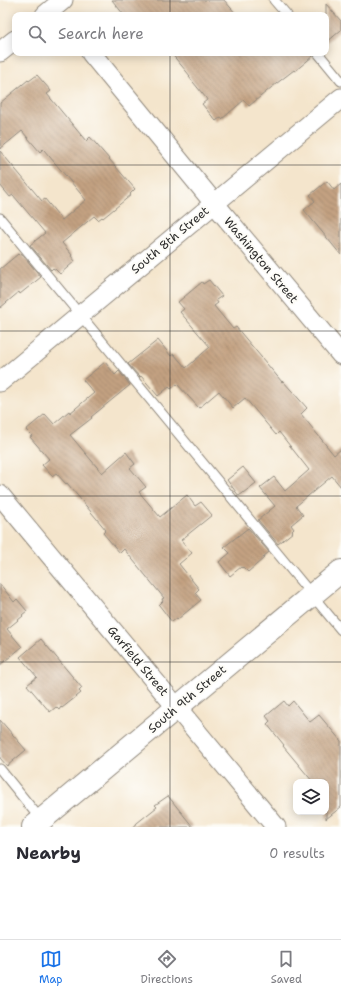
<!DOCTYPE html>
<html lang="en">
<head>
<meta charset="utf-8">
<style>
	body { margin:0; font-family:"Shantell Sans",sans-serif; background:#f7f7f7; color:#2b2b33 }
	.controls { position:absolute; right:12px; bottom:12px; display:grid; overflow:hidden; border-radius:8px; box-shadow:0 2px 10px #0003 }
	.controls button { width:36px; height:36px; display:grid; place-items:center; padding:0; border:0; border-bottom:1px solid #e1e1e2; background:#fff; color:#2b2b33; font:20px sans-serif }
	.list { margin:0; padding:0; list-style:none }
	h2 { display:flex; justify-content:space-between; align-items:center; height:52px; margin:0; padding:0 16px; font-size:17px }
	h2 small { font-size:13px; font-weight:400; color:#7c7c81 }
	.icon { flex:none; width:22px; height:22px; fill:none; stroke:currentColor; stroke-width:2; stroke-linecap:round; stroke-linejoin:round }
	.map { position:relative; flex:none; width:341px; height:827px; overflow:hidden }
	.search { position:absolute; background:#fff; box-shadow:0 2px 10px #0003; left:12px; right:12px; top:12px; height:44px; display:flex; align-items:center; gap:10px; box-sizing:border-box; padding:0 14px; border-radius:8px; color:#7c7c81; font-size:15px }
	.sheet { height:112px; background:#fff }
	nav { display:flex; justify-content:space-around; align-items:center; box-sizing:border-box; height:56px; border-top:1px solid #e1e1e2; background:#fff; font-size:11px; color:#7c7c81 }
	nav a { display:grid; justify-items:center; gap:2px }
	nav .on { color:#1a73e8 }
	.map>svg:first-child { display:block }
</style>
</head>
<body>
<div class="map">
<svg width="341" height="827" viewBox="0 0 341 827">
	<defs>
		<pattern id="building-back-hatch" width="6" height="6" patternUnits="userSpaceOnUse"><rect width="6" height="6" fill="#c3a181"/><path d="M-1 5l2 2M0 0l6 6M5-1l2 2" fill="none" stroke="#9f836a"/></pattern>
	</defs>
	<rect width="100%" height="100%" fill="#fdfcf7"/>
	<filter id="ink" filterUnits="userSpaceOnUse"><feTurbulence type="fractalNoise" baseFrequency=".025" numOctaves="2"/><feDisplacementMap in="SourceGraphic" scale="8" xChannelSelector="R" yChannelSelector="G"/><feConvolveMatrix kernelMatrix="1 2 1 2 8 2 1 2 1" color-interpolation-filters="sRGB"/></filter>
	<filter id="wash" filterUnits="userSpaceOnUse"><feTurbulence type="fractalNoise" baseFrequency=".012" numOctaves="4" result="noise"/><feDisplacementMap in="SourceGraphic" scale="16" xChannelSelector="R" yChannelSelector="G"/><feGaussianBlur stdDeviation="0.9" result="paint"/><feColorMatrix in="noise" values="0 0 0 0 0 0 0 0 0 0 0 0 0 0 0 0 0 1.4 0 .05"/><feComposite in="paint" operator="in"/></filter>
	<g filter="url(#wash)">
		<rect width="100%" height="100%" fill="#f4e5cc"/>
		<g id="blocks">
			<!-- building -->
			<g fill="url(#building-back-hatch)">
				<polygon points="112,0 224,0 237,15 124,15"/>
				<polygon points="326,4 341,21 341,30 326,43"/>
				<polygon points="171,53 312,53 313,56 295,71 294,70 272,87 249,106 244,100 222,119 221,117 216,121 202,104 207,100 206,98 189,77 190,76 186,71"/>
				<polygon points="37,75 51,91 47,94 86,141 90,137 135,189 130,194 131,195 103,218 102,217 98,220 94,216 62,243 72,255 71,256 75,261 60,274 55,269 54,269 53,268 51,270 30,245 45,233 13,195 10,197 0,185 0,151 42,201 45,199 62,220 86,200 44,150 43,149 40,152 22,131 0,149 0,103 28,80 29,81"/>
				<polygon points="327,181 334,190 341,184 341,255 304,210 315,201 310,195"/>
				<polygon points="21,253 41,277 20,294 19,292 0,308 0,269 18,254 19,255"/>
				<polygon points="209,280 222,296 216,300 218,303 214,306 233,329 236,327 282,382 283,381 307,408 301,414 334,455 341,449 341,487 332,476 296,506 303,515 291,525 294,529 292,531 293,532 278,544 258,520 275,506 260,488 274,477 285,491 309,470 279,432 276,435 245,398 233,408 219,391 199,408 177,384 171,389 169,387 158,396 141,376 140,377 128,364 158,340 171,356 174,354 186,368 210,347 180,312 184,309 178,302 202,282 203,284"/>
				<polygon points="105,362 115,375 119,371 130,385 91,417 92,418 70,435 102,473 126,452 135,464 130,468 146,487 139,492 160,517 187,495 195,506 201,502 212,515 181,540 192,553 179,564 199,589 195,593 201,600 178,619 177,618 172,622 159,605 163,601 162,599 164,598 124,549 120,553 103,533 106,530 67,483 66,484 56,473 52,476 42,465 49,459 30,437 32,436 26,430 45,414 54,424 69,411 70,413 94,393 83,380"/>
				<polygon points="243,467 256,483 239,496 227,480"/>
				<polygon points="248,528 269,552 263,557 264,558 248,572 243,567 242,568 241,567 230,576 219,562 230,553 224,547"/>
				<polygon points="0,584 14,602 17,599 27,611 22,615 23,616 7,629 22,647 0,665"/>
				<polygon points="41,639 82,688 79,691 81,693 62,708 61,707 59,710 56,707 50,712 27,685 37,677 20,657"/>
				<polygon points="284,701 288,706 293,701 310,722 319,715 341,741 341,807 326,819 326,782 313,782 283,746 284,745 267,724 270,721 266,716"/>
				<polygon points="0,720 26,750 7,766 0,758"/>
				<polygon points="168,796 193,827 132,827 157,807 155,805"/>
			</g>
		</g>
	</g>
	<g filter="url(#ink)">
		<use href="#blocks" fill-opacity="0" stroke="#90887c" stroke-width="1"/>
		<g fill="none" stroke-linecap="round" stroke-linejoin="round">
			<defs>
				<g id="service">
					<polyline points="274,0 287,15"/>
					<polyline points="318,53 341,81"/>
					<polyline points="0,218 341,630"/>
					<polyline points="0,769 42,821"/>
				</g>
				<g id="minor">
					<polyline points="45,15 63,0"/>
					<polyline points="0,52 15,40"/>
					<polyline points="91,53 214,203 341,355"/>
					<polyline points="0,382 341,98"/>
					<polyline points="0,495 276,827"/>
				</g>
				<polyline id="primary" points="33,827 341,571"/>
			</defs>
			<!-- service casing -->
			<use href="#service" stroke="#90887c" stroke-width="11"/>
			<!-- minor casing -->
			<use href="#minor" stroke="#90887c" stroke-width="21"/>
			<!-- primary casing -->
			<use href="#primary" stroke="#90887c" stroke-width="24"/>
			<!-- service -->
			<use href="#service" stroke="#fff" stroke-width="9"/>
			<!-- minor -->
			<use href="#minor" stroke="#fff" stroke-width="19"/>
			<!-- primary -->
			<use href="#primary" stroke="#fff" stroke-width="22"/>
		</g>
	</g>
	<!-- grid -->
	<path fill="none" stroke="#2b2b2b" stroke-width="1" stroke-opacity="0.55" d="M170,0V15M170,53V827M0,165H341M0,331H341M0,496H341M0,662H341"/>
	<g text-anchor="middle" stroke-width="4" stroke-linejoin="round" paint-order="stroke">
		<!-- street labels -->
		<g font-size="12" fill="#2b2b2b" stroke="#fdfcf7">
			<text transform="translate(170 240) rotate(-40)" y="4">South 8th Street</text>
			<text transform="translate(261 260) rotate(50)" y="4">Washington Street</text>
			<text transform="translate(138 661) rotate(50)" y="4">Garfield Street</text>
			<text transform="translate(187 699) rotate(-40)" y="4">South 9th Street</text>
		</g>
	</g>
</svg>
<div class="controls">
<button><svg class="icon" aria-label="layers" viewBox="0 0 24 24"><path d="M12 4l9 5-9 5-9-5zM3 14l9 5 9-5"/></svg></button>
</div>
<div class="search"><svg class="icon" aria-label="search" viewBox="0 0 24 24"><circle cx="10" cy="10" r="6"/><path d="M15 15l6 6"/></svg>Search here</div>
</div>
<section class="sheet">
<h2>Nearby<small>0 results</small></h2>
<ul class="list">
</ul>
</section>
<nav>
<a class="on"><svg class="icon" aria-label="map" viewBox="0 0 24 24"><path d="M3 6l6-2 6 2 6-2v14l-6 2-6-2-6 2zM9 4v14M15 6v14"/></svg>Map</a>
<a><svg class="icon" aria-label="directions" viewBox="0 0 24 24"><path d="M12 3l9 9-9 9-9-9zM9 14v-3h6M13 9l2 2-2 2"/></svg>Directions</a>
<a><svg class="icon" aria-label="saved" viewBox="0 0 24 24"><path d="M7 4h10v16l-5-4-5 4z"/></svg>Saved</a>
</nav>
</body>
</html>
